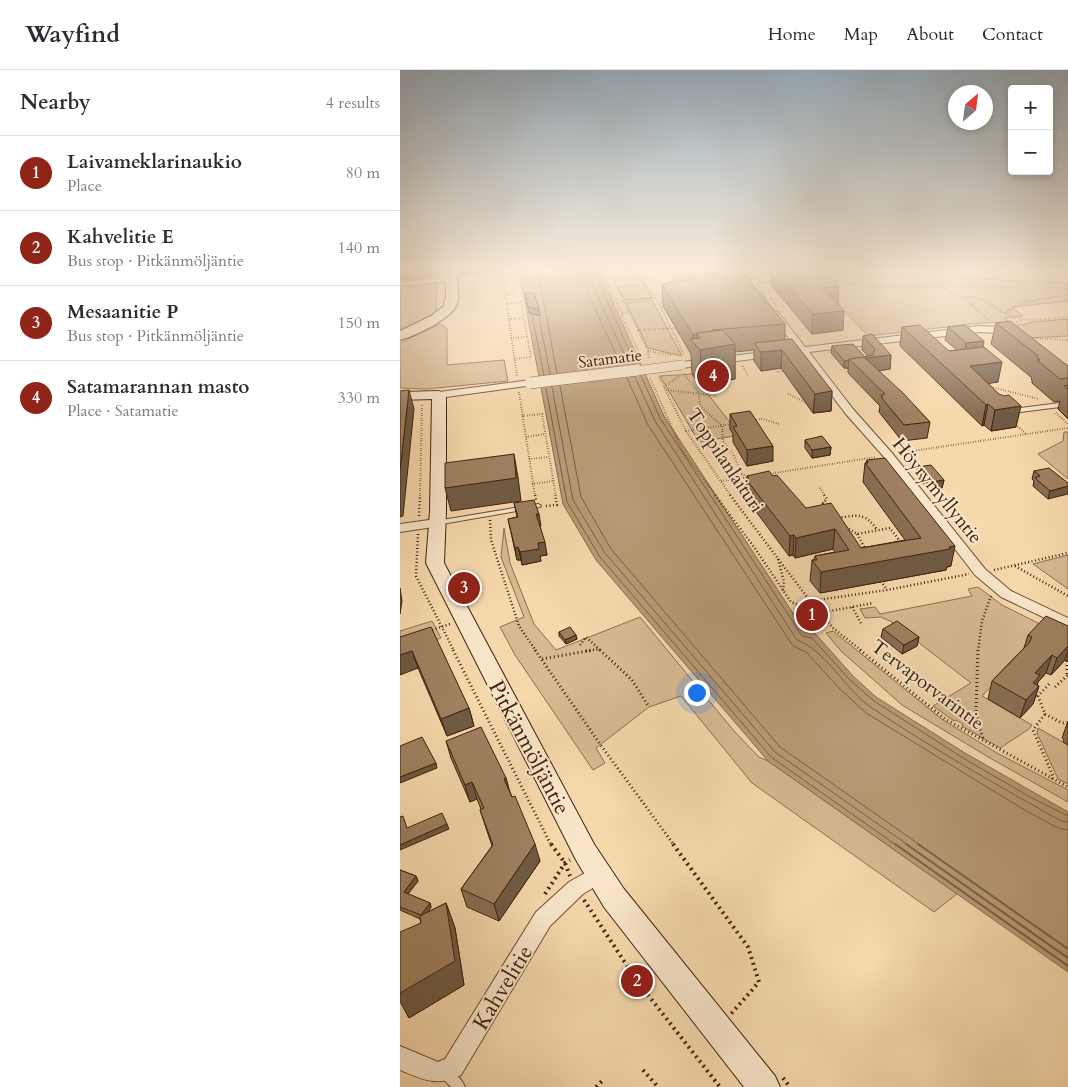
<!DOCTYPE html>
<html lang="en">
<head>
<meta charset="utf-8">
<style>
	body { margin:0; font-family:Cardo,serif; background:#f7f7f7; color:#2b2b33 }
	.controls { position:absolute; right:15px; top:15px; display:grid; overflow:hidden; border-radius:5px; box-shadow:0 2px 8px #0003 }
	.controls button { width:45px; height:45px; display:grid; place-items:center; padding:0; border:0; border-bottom:1px solid #e1e1e2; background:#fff; color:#2b2b33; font:25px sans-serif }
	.compass { position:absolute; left:548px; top:15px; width:45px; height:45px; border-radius:50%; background:#fff; box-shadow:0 2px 8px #0003; rotate:28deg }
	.you { position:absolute; left:296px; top:622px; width:18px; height:18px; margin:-12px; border:4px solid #fff; border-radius:50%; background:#1a73e8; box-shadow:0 0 0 8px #1a73e833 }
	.badge { display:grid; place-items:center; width:32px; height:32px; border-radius:50%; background:#8f2418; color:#fff; font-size:16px; font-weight:700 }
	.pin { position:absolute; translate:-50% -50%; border:2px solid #fff; box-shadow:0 1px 5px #0006 }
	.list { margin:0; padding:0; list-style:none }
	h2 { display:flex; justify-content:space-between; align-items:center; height:65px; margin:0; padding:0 20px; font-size:21px }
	h2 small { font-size:16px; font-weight:400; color:#7c7c81 }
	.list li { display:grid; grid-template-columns:32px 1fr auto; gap:15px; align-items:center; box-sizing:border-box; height:75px; padding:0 20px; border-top:1px solid #e1e1e2 }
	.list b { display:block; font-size:19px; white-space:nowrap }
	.list p { margin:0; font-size:16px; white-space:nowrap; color:#7c7c81 }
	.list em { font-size:16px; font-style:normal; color:#7c7c81 }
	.map { position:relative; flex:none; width:668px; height:1017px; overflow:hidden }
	header { display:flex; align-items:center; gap:30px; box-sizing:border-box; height:70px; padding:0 25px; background:#fff; border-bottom:1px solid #e1e1e2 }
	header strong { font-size:24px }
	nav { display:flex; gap:28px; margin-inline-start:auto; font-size:18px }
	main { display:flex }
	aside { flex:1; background:#fff }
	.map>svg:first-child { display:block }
</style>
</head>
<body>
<header>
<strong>Wayfind</strong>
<nav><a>Home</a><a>Map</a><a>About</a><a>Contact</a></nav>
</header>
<main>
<aside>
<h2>Nearby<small>4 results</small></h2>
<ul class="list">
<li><span class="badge">1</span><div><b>Laivameklarinaukio</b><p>Place</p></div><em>80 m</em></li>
<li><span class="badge">2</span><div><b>Kahvelitie E</b><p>Bus stop · Pitkänmöljäntie</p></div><em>140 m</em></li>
<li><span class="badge">3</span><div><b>Mesaanitie P</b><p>Bus stop · Pitkänmöljäntie</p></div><em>150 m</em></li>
<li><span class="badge">4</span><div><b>Satamarannan masto</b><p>Place · Satamatie</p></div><em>330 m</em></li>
</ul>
</aside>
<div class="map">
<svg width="668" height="1017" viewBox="0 0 668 1017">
	<rect width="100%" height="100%" fill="#f6d8ad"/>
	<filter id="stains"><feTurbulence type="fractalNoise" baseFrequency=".004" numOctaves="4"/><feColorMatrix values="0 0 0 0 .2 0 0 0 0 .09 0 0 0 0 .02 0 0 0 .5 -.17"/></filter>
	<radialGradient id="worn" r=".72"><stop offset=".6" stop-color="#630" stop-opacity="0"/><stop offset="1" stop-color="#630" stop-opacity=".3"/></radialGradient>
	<!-- green -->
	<g fill="#d7b992" stroke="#8c6d4f">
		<polygon points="406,201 668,213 668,231 612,237 623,246 605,248 609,252 582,253 468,266"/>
		<polygon points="37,212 36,241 29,246 0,260 0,215"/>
		<polygon points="245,214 252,228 225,230 218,217"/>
		<polygon points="252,230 282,286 248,278 226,233"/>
		<polygon points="668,249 668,266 628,268 613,256 634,252"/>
		<polygon points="40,254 47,259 47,295 104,290 108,311 27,319 0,318 0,273"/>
		<polygon points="292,304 340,365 299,372 260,306"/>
		<polygon points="664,362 668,362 668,409 638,384 663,371"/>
		<polygon points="104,458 110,493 134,554 156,580 240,547 334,661 359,687 368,691 557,824 534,842 352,713 281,626 249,637 196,678 205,693 193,700 115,585 100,557 124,547 101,487"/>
		<polygon points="668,485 668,519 633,494"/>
		<polygon points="578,517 602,535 668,568 623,583 582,626 632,655 629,659 600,678 562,656 563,654 556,650 554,651 533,636 571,613 492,552 481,547 465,548 460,539 475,537 480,544 572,526 568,519"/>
		<polygon points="32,551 41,568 0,582 0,561"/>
		<polygon points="433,561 543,650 597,683 668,720 668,732 590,688 502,635 441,581 426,563"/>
		<polygon points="638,658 668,675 668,714 658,709 637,663"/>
	</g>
	<!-- water -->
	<polygon fill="#b89a76" stroke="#886a4c" points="119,201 199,201 264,346 406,563 413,561 453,606 476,627 565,683 668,742 668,902 368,691 196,490 163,434"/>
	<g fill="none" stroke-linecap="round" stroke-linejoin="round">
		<!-- shore-far1 -->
		<g stroke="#7c5e41" stroke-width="1">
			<polyline points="138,201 157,303"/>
			<polyline points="181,201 182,211 221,295"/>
			<polyline points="188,201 189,208 229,294"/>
			<polyline points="194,201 235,294"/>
			<polyline points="132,245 144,305"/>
			<polyline points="139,247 150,304"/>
			<polyline points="241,306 260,348 402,566 412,568 449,609 474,631 563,688 630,727 668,746"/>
			<path d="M235,307L255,351L397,570C427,581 445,620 472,638C533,679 597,715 661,751L668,752"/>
			<polyline points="227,308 248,355 393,576 406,582 440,619 466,643 623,739 658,758 668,760"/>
			<polyline points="160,316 181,427 211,479 380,677 520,775"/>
			<polyline points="152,317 173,430 205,483 375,682 508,775"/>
			<polyline points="146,318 167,432 200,487 371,687 496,775"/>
		</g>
		<!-- shore -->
		<g stroke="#7c5e41" stroke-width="2">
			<polyline points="495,774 668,896"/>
			<polyline points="506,774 668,888"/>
			<polyline points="518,774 668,879"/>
		</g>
		<defs>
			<g id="lane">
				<polygon points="668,332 668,336 611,343 608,341 611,339"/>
				<polygon points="138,434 140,435 141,436 140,437 36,455 33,453 36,451"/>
				<path d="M45,997C53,1000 62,1009 65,1017H51L41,1007L39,1003L41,999Z"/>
			</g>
			<g id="street">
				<polygon points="389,201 399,201 392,207 356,213 365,227 361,229 358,229 347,211"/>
				<polygon points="50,207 54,209 53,211 0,216 0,212"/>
				<polygon points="375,241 378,242 405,277 579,256 598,257 615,264 617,266 612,269 596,263 579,262 409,282 453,339 492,383 585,499 611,521 668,548 668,559 601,527 575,505 484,387 445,343 400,283 393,283 393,279 396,278 371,244"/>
				<polygon points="372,281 377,284 375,286 282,298 277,295 282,292"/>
				<polygon points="130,310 134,311 134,315 39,328 34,325 39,322"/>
				<polygon points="36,449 40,450 42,453 40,456 0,462 0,454"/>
				<path d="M199,795L206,798L209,804L206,810L183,824L150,856L61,1005C37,1017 24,1010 0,1000V976L38,992L45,989L136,842L169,812Z"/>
			</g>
			<g id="secondary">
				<path d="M46,201H56C57,212 60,224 57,234C52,249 15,266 0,270V261L31,246L44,236L46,224Z"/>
				<polygon points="39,321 46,325 46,441 44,493 194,774 224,819 375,1006 380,1017 344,1017 204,837 176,790 26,493 30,441 32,329 0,330 0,322"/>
			</g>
		</defs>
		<!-- lane casing -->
		<use href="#lane" stroke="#6e4f34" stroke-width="2"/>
		<!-- street casing -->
		<use href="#street" stroke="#6e4f34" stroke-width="2"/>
		<!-- secondary casing -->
		<use href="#secondary" stroke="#41210c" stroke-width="2"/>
		<!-- path-far3 -->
		<g stroke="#41210c" stroke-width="2" stroke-dasharray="0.5 2" stroke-linecap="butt">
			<polyline points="102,201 117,306"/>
			<polyline points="202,201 222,245"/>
			<polyline points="209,201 248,281 249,289"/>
			<polyline points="238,201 238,206 259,233 284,285"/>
			<polyline points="267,207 271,214"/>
			<polyline points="336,207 335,204 338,201"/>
			<polyline points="213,209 254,210"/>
			<path d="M431,209C481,223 529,215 580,216C609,217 638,222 668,219"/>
			<polyline points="540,217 564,229"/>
			<polyline points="106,225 120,214 117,201"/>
			<polyline points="370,227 377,237"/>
			<polyline points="223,231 265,227"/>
			<polyline points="106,234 121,232 131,287 114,289"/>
			<polyline points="228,242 223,243 222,246 242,289"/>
			<polyline points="605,243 623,232 668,225"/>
			<polyline points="109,249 124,248"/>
			<path d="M588,250L564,227C584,224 596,241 613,247C631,253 650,248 668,247"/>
			<polyline points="609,254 623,250"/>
			<polyline points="238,260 280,258"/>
			<polyline points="111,268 127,267"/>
			<polyline points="630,268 668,270"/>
			<polyline points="248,281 271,285"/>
			<polyline points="343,296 348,306"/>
			<polyline points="377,302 386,300"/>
			<polyline points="284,304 299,323 300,336 322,356 323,371 333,384 342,404 346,406"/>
			<polyline points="259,307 286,361 331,426"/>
			<polyline points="250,308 282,380 316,426"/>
			<polyline points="264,317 279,306"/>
			<polyline points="591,317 639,329"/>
			<polyline points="266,320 318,326"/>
			<polyline points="119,322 135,426"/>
			<polyline points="388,324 407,333"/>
			<polyline points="656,343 668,354"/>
			<polyline points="122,346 142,344 156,426"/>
			<polyline points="354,350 362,349 380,354"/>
			<polyline points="614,353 626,364"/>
			<polyline points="286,361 332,354"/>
			<polyline points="126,367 145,364"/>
			<polyline points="499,383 668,358"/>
			<polyline points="129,389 149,387"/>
			<polyline points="368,404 476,387"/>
			<polyline points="321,411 348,407"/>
			<polyline points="132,414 154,411"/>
			<polyline points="420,418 425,426"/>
			<polyline points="20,426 22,334"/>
		</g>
		<!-- path-far2 -->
		<g stroke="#41210c" stroke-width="2.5" stroke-dasharray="1 2.5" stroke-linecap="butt">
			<polyline points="135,425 136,430"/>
			<polyline points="315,425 354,477 391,532 420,543 473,533"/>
			<polyline points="330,425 410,531 433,558 462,581"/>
			<polyline points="424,425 427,429 423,433 425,435"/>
			<polyline points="146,436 157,435 155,425"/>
			<polyline points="19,446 20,425"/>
			<path d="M438,448C457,445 465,442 477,460"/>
			<polyline points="90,450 91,470 119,556 136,581"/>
			<polyline points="446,457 457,464 490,458 499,470 497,473"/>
			<polyline points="18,464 16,506 54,581"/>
			<polyline points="457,464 466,480"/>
			<polyline points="378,489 384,512 383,521"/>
			<polyline points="615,496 668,526"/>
			<polyline points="594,500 668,483"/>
			<polyline points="481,511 487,520"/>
			<polyline points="410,531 487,520 569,504"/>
			<polyline points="452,537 462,555"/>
			<polyline points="29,561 50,554"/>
			<polyline points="180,575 186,567 201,581"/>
			<polyline points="186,581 199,579"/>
			<polyline points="578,581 582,551 591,526"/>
		</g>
		<!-- path-far1 -->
		<g stroke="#41210c" stroke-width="3" stroke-dasharray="1 3" stroke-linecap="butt">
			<polyline points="53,580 151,775"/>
			<polyline points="135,580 200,674 274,775"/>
			<polyline points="200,580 232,610 249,637"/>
			<polyline points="460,580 545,649 668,717"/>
			<polyline points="578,580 576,639 578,654 584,671"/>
			<polyline points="142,589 193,580"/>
			<polyline points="667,591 667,604"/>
			<polyline points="649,614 638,626 645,644 633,660 653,706 652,709"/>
			<polyline points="655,617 668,605"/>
			<polyline points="645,644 662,653 668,653"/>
		</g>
		<!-- path -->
		<g stroke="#41210c" stroke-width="4" stroke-dasharray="2 4" stroke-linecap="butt">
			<polyline points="151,774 165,793 170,806"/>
			<polyline points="273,774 348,877 359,912 331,944"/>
			<polyline points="145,824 165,793 170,790"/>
			<polyline points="184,830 237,911 320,1017"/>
			<polyline points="243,1000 258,1017"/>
			<polyline points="383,1008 390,1017"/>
			<polyline points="196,1017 204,1009"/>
		</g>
		<!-- lane -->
		<use href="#lane" fill="#f9e6ca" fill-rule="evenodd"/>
		<!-- street -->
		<use href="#street" fill="#f9e6ca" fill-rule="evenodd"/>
		<!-- secondary -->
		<use href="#secondary" fill="#f9e6ca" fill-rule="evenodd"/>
		<defs>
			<polyline id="street-bridge-far1" points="227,302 282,295"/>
			<polyline id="street-bridge" points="130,313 237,300"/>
		</defs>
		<!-- street-bridge-far1 casing -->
		<use href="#street-bridge-far1" stroke="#6e4f34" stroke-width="10" stroke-linecap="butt"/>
		<!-- street-bridge casing -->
		<use href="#street-bridge" stroke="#6e4f34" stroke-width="12" stroke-linecap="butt"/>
		<!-- street-bridge-far1 -->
		<use href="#street-bridge-far1" stroke="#f9e6ca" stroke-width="9"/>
		<!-- street-bridge -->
		<use href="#street-bridge" stroke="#f9e6ca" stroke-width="11"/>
	</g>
	<!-- wall -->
	<g fill="#896e53" stroke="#41210c">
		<polygon points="273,201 313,201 317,207 385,254 385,270 432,321 431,341 413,343 381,298 361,301 354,291 354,280 335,282 335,309 301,315 292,304 291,284 263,236 262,214 274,212"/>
		<polygon points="372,201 424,201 438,235 443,260 412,264 372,216"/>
		<polygon points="125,223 139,239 140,246 129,243"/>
		<polygon points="596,253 668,296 668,349 658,339 660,331 654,332 632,313 632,310 631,309 632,308 591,274"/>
		<polygon points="502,257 549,281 557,280 545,270 548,257 583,277 598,312 588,313 616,357 591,361 584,355 582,356 500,276"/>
		<polygon points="463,266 491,285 490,299 479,301 530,352 527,368 502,371 479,342 480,336 448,303 448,298 444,298 431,283 432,276 465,287 468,286 462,280"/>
		<polygon points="330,344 373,391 347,396 333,372 333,364 330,359"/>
		<polygon points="405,370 431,377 430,385 412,388 405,378"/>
		<polygon points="467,390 551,496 547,497 546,500 420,523 410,511 412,490 414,490 415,486 435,482 433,479 395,488 393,485 389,486 346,428 347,406 373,406 406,438 461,478 505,470 463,412 465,393 466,393"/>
		<polygon points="518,397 544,410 542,418 529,420 516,405"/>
		<polygon points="634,401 668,413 648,429 633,416 634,411 632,409"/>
		<polygon points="114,433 141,456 140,456 147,485 140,486 141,491 122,495 121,490 117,490 108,449 117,447"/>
		<polygon points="668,556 668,591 665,590 651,605 646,603 638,612 637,615 639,616 633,634 620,648 588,629 592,611 624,578 628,565"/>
		<polygon points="483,559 519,567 517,576 502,584 481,567"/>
		<polygon points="159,562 176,565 177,569 166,574 159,566"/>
		<polygon points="0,567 69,638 74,656 47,666 18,598"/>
		<polygon points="668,651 668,675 663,672 664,670 662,668"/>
		<polygon points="46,671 106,708 109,720 140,791 99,851 67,837 61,819 92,776 80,740 81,739 77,729 70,732 51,688"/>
		<polygon points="0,800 16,806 18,811 8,824 30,833 31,837 28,842 46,833 55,858 64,915 9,948 0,931 0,923 21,853 20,849 0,840"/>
	</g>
	<!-- shaded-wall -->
	<g fill="#6f5a43" stroke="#41210c">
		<polygon points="0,201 32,201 32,207 0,210"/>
		<polygon points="60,201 98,201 60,205"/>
		<polygon points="439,216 438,235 422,218"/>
		<polygon points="444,241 443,260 412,264 413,244"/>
		<polygon points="297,264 297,277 293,272 293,265"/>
		<polygon points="300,268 335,274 335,309 301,315"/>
		<polygon points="584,271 582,284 564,286 566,273"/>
		<polygon points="382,280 381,298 361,301 361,282"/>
		<polygon points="491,285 490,299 463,303 450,290"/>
		<polygon points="449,290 448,298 444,298 444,291"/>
		<polygon points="602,292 598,312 566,317 570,296"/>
		<polygon points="9,320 14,339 3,446 0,447 0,401"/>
		<polygon points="432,321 431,341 413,343 415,324"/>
		<polygon points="588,334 584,355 582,356 586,335"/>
		<polygon points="621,336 616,357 591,361 595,340"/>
		<polygon points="373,376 373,391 347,396 347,380"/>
		<polygon points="431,377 430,385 412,388 412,380"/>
		<polygon points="114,384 118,407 121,431 51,441 45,418"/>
		<polygon points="544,410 542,418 529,420 530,412"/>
		<polygon points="668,416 668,424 648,429 650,421"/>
		<polygon points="136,444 139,444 141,456 138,457"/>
		<polygon points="435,459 433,479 395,488 396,468"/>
		<polygon points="394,465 393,485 389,486 390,466"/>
		<polygon points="145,472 147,485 140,486 141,491 122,495 120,482 138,473"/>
		<polygon points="555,476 551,496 547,497 546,500 420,523 421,502"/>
		<polygon points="118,477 121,490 117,490 115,478"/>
		<polygon points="0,518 2,531 0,544"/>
		<polygon points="176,565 177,569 166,574 165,570"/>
		<polygon points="519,567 517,576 502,584 504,575"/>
		<polygon points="668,576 668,581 665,590 651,605 657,588"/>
		<polygon points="12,581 18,598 0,605 0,585"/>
		<polygon points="652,585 646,603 638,612 636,619 639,616 633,634 620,648 635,603"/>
		<polygon points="69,638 74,656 47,666 41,649"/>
		<polygon points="36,693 37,698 0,713 0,707"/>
		<polygon points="106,708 111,726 104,709"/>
		<polygon points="72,712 77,729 70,732 65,715"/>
		<polygon points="47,754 49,759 0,780 0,775"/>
		<polygon points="135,774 140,791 99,851 94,834"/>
		<polygon points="16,806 18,811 6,826 4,822"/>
		<polygon points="30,833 31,837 23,850 21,845"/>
		<polygon points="46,833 55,858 64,915 9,948 0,931 0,923"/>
	</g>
	<!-- building -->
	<g fill="#9f8060" stroke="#41210c">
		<polygon points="285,201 313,201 317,207 345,204 385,254 312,260 313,261 297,263 297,264 293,265 262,214 295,209"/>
		<polygon points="375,201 424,201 439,216 422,218 444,241 413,244"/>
		<polygon points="125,223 134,223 139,239 128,237"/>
		<polygon points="610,251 668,296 668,308 660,309 637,290 640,290 637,287 638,286 596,253"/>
		<polygon points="520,255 549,281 584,277 602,292 570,296 599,324 604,326 609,325 621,336 595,340 588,334 586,335 502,257"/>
		<polygon points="565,255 584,271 566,273 548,257"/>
		<polygon points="322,260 335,274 300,280 290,269 300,268 297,263"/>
		<polygon points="472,264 491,285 465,288 503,323 530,352 504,355 481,327 483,327 481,325 485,324 449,289 473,285 475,279 463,266"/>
		<polygon points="392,269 432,321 415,324 382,280 361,282 354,273"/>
		<polygon points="453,274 465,287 449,289 449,290 444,291 432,276"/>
		<polygon points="668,315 668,319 664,316"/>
		<polygon points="9,320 0,401 0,321"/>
		<polygon points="350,341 373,376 347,380 333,357 337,356 330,344"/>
		<polygon points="422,366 431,377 412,380 405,370"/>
		<polygon points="114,384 116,408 45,418 45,393"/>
		<polygon points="485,388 555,476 549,477 550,479 421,502 412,490 417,490 415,486 449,480 435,459 396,468 394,465 390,466 346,409 349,408 347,406 369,401 373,406 377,405 406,438 431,433 461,478 521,468 465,393 468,393 467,390"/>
		<polygon points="531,395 544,410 530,412 518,397"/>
		<polygon points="649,398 668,413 668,416 650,421 635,408 640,406 634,401"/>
		<polygon points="134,430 139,444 136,444 145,472 138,473 139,479 120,482 118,477 115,478 108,449 118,447 114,433"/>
		<polygon points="646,546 668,556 668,576 657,588 652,585 635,603 640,605 633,613 639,616 626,630 592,611 629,573 632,567 628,565"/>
		<polygon points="497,551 519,567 504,575 483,559"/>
		<polygon points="31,557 69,638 41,649 12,581 0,585 0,567"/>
		<polygon points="170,557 176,565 165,570 159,562"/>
		<polygon points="81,657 106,708 104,709 112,727 115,726 135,774 94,834 61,819 93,775 80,740 84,738 72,712 65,715 46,671"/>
		<polygon points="22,667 36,693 0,707 0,676"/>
		<polygon points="42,743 47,754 0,775 0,747 3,746 7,758"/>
		<polygon points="0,800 16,806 4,822 30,833 21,845 0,837"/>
		<polygon points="46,833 55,891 0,923 0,862 21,853 20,846"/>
	</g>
	<!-- sky -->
	<linearGradient id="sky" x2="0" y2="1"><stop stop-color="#95aaba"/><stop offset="0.58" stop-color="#fbedda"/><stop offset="1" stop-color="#fbedda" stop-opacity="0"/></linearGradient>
	<rect width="668" height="344" fill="url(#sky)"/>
	<g text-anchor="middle" stroke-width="4" stroke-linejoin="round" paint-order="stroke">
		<!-- far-street labels -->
		<g font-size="16" fill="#41210c" stroke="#f9e6ca">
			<text transform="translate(210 288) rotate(-7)" y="6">Satamatie</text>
		</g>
		<!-- street labels -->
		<g font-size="19" fill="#41210c" stroke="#f9e6ca">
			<text transform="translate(326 390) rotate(56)" y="7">Toppilanlaituri</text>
			<text transform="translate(538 420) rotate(51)" y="7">Höyrymyllyntie</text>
			<text transform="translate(528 614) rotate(37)" y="7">Tervaporvarintie</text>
		</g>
		<!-- near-street labels -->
		<g font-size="22" fill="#41210c" stroke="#f9e6ca">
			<text transform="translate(130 677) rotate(62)" y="8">Pitkänmöljäntie</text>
			<text transform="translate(102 917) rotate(-59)" y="8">Kahvelitie</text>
		</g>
	</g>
	<rect width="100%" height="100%" filter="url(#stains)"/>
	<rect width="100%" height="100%" fill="url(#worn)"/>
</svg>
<div class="controls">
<button>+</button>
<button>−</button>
</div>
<svg class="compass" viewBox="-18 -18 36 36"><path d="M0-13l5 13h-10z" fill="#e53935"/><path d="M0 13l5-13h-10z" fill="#7c7c81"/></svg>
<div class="you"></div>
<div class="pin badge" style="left:412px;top:545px">1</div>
<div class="pin badge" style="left:237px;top:911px">2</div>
<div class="pin badge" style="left:64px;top:518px">3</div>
<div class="pin badge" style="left:313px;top:306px">4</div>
</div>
</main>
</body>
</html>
